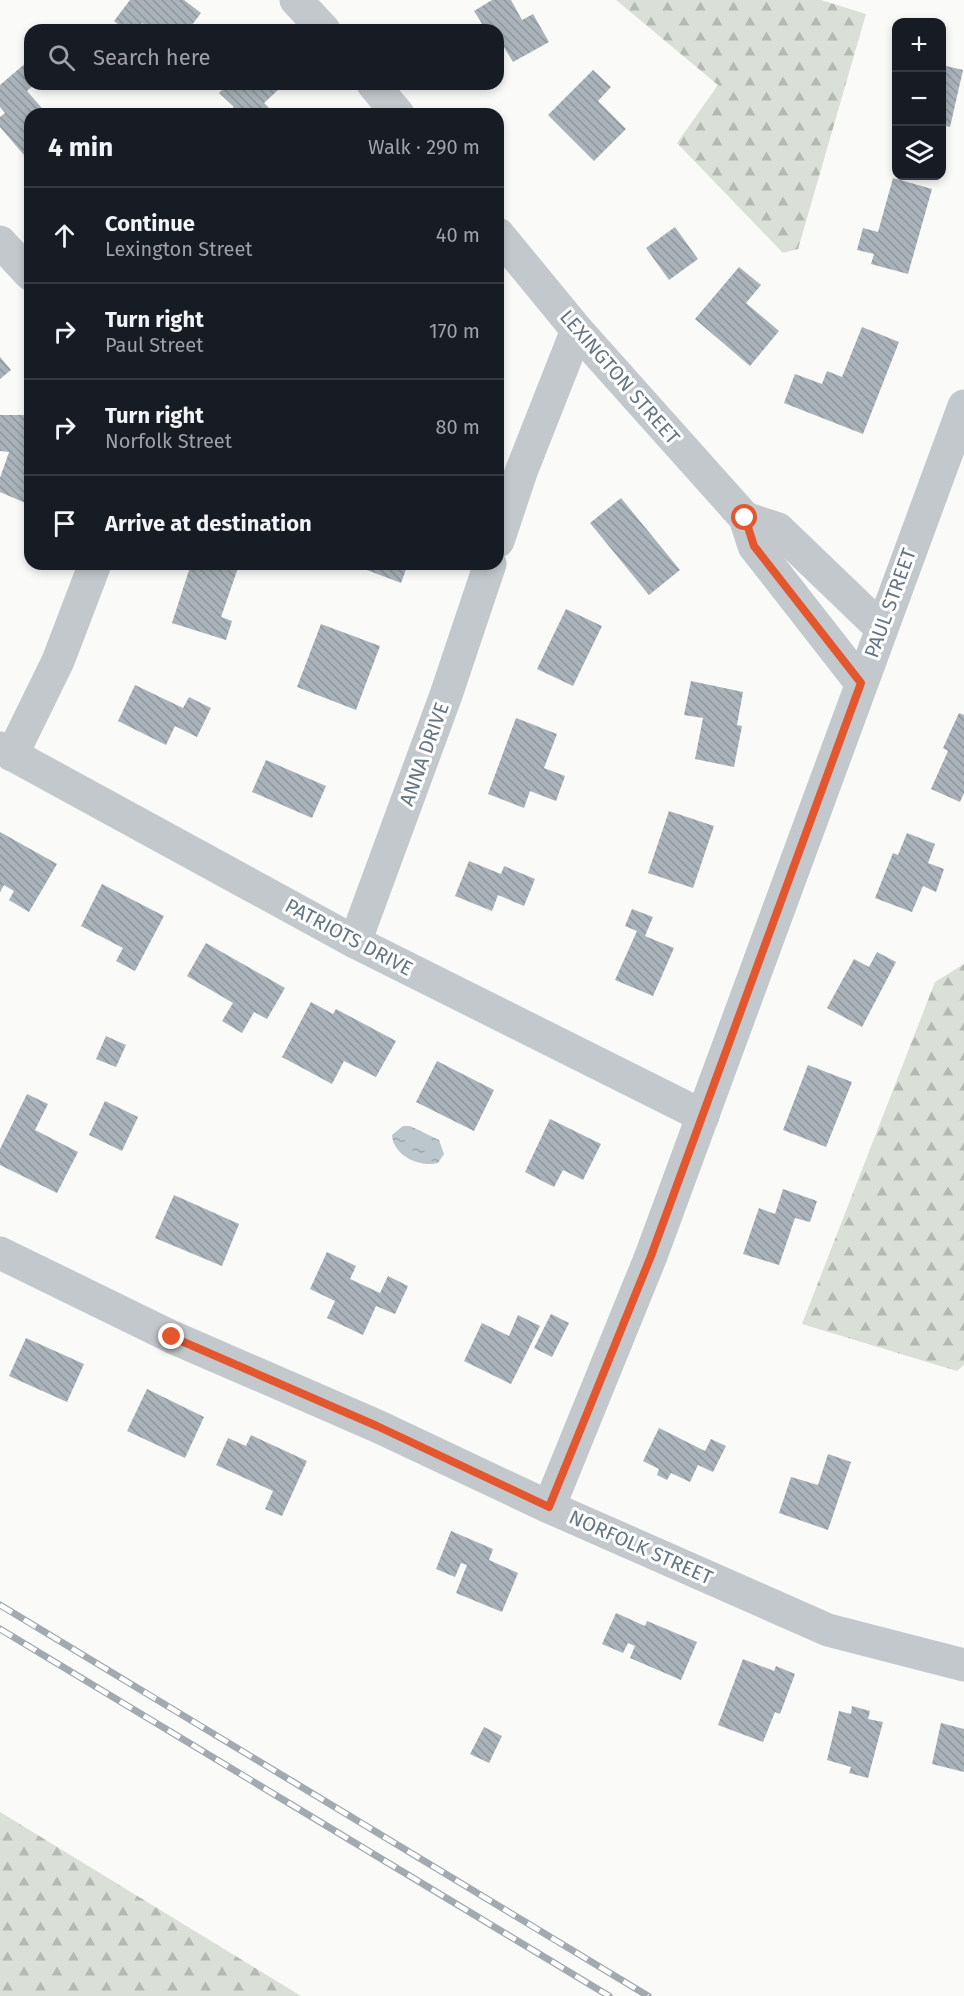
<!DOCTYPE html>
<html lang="en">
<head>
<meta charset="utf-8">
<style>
	body { margin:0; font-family:"Fira Sans",sans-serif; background:#20242c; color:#f1f3f6 }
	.controls { position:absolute; right:18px; top:18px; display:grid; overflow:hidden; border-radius:12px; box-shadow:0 3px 9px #0003 }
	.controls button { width:54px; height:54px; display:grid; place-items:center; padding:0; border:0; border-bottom:2px solid #363941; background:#171b24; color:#f1f3f6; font:30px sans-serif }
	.stop { position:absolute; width:18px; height:18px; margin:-14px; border:4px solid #e4572e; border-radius:50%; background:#fff }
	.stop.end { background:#e4572e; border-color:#fff; box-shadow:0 2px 6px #0008 }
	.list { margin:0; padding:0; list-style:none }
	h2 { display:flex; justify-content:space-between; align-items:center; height:78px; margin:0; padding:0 24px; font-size:26px }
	h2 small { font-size:20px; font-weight:400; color:#9ea1a6 }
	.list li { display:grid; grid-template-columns:39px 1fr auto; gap:18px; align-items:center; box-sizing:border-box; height:96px; padding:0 24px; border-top:2px solid #363941 }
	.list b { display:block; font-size:22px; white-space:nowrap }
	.list p { margin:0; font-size:20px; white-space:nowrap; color:#9ea1a6 }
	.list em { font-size:20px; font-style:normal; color:#9ea1a6 }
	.icon { flex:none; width:33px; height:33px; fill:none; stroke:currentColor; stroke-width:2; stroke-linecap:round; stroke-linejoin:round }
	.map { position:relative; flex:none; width:964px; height:1996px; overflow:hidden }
	.search { position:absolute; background:#171b24; box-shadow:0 3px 9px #0003; left:24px; top:24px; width:480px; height:66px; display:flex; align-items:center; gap:15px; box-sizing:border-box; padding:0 21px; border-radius:18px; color:#9ea1a6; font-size:22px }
	.panel { position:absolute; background:#171b24; box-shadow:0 3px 9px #0003; left:24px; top:108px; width:480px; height:462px; border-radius:18px }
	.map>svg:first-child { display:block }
</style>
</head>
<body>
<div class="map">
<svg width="964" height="1996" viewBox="0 0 964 1996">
	<defs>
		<pattern id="forest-firs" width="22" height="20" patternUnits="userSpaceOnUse" patternTransform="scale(1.5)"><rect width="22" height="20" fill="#dadfd7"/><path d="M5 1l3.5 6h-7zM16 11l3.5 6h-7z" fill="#b4b9b4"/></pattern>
		<pattern id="water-ripples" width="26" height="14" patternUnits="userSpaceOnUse" patternTransform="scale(1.5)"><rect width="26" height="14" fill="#bbc7cb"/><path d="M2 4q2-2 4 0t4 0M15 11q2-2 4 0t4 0" fill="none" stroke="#9ca6aa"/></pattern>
		<pattern id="building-back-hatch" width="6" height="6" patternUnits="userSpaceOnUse" patternTransform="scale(1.5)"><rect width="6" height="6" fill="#aab3b9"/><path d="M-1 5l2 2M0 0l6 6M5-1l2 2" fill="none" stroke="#8e969c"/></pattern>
	</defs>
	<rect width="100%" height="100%" fill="#fafaf8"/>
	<!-- forest -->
	<g fill="url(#forest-firs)">
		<polygon points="616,0 821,0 866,14 798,249 783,253 677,143 718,85"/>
		<polygon points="964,964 964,1365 957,1371 802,1324 935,982"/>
		<polygon points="0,1812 301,1996 0,1996"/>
	</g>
	<!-- water -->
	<path fill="url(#water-ripples)" d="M403,1126H410L439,1140L444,1154L438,1163C419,1168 393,1155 392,1135Z"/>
	<!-- building -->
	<g fill="url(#building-back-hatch)">
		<polygon points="130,0 184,0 201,13 188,30 150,30 142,23 137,30 125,30 114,21"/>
		<polygon points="492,0 511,0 522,20 533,14 549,42 513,62 502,44 498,46 498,30 486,30 474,11"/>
		<polygon points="27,62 30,65 30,84 35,84 27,91 47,114 30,114 30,162 0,127 0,117 5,113 0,107 0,85"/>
		<polygon points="942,65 963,70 950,127 942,125"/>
		<polygon points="593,70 611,87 598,101 626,129 594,161 548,115"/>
		<polygon points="228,84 272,84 278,90 264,103 275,114 226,114 234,107 219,93"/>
		<polygon points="893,178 932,189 908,274 871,264 874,254 857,250 863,228 878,232"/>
		<polygon points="675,227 698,259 669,280 646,248"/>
		<polygon points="739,267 761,285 746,303 779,331 750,366 695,319"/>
		<polygon points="862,327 899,342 863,434 784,403 795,374 822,384 827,371 842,377"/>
		<polygon points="0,357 11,370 0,379"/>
		<polygon points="0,415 30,415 30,505 0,492 0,478 9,452 0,451"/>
		<polygon points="621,498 680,570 649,595 590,523"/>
		<polygon points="191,564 226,564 238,568 221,617 232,621 226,640 172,623"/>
		<polygon points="351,564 408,564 401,583"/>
		<polygon points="566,609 602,626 573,686 537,669"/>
		<polygon points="321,624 380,646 356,710 297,687"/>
		<polygon points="691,681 743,692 737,725 742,726 734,767 695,759 703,718 684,715"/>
		<polygon points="135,685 183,708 189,697 211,708 197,737 175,726 166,745 118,721"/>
		<polygon points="959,713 964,715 964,793 960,802 931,789 948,751 943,748"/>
		<polygon points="516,718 557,734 544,768 565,776 556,801 530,791 524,808 488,794"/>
		<polygon points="266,760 326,786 312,818 252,792"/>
		<polygon points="669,811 714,826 693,888 648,873"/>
		<polygon points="0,832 57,864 29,912 9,900 14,891 4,885 0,892"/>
		<polygon points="907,833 935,844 928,863 944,869 936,892 923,886 912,912 875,898 893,853 898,855"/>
		<polygon points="469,861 501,874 504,866 535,879 524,906 498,895 492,911 455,896"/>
		<polygon points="102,884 164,916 135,971 116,961 123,948 81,926"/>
		<polygon points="632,909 653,917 645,936 674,948 653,996 615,980 637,931 625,926"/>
		<polygon points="206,943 285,988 267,1019 254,1012 242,1033 222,1021 233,1003 187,976"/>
		<polygon points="877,952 896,962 862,1027 827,1008 854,959 869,967"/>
		<polygon points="311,1002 333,1014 336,1009 396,1041 376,1077 344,1061 332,1084 282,1057"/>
		<polygon points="106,1036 126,1045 116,1067 96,1059"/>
		<polygon points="437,1061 494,1090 474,1131 416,1102"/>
		<polygon points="808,1065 852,1082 826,1147 783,1130"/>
		<polygon points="27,1094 48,1104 35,1130 78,1152 57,1193 0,1165 0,1149"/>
		<polygon points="105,1101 138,1117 122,1151 89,1135"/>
		<polygon points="550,1119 601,1144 583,1180 563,1170 554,1187 525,1172"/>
		<polygon points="783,1189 817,1201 810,1222 795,1218 779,1265 743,1254 759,1208 775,1214"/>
		<polygon points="174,1195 239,1224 222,1266 155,1238"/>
		<polygon points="327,1252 356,1266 350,1279 380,1293 388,1276 408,1286 395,1314 376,1306 363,1335 327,1318 335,1301 310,1289"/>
		<polygon points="551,1314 569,1323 552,1357 534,1348"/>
		<polygon points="518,1315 540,1326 511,1384 464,1361 482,1323 509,1336"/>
		<polygon points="26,1338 84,1364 67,1402 9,1376"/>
		<polygon points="147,1389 204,1417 185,1458 127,1431"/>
		<polygon points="659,1428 705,1451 711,1439 726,1446 713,1472 698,1465 690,1482 671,1473 667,1480 657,1475 659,1469 643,1461"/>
		<polygon points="251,1435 307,1461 282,1516 265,1509 273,1491 216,1465 228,1438 246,1446"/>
		<polygon points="828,1454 851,1462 828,1530 779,1513 791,1477 818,1485"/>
		<polygon points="451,1531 493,1549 489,1560 518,1573 502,1612 456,1593 467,1565 461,1563 455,1577 436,1569"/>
		<polygon points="616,1613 645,1626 647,1621 697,1642 681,1680 630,1658 635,1646 628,1643 623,1653 602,1644"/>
		<polygon points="743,1659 774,1671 776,1666 795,1674 780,1714 775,1712 763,1742 718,1725"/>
		<polygon points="852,1706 870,1711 868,1719 883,1722 868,1778 849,1773 851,1767 827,1760 839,1711 851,1714"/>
		<polygon points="941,1723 964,1729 964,1772 932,1764"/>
		<polygon points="484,1727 502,1736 489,1763 470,1754"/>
	</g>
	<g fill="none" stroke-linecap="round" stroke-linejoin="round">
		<!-- minor -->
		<g stroke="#c3c8cc" stroke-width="33">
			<polyline points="296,0 324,30"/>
			<polyline points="373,84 398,114"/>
			<polyline points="498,234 577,330 745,518 754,546 861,683"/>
			<polyline points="0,242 30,274"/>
			<polyline points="745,518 778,529 881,628"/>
			<polyline points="498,541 521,472 577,330"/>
			<polyline points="0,748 355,942 703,1116"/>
			<polyline points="12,755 58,661 95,564"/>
			<polyline points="355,942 446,695 490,564"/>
			<polyline points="0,1253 172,1337 377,1426 549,1507 828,1630 964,1665"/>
			<polyline points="549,1507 651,1256 964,406"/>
		</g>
		<defs>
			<g id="rail">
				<polyline points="0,1605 648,1996"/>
				<polyline points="0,1629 609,1996"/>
			</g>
		</defs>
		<!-- rail casing -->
		<use href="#rail" stroke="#a2aab0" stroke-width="7"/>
		<!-- rail -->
		<use href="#rail" stroke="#fff" stroke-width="4.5" stroke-dasharray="14" stroke-linecap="butt"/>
	</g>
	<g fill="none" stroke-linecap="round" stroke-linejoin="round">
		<!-- route -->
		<polyline stroke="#e4572e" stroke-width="8" points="172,1337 377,1426 549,1507 651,1256 861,683 754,546 745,518"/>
	</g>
	<g text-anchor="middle" stroke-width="6" stroke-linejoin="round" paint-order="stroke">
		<!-- street labels -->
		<g font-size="20" fill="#657683" stroke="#fff">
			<text transform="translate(620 377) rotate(49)" y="7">LEXINGTON STREET</text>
			<text transform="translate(890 603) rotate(-70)" y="7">PAUL STREET</text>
			<text transform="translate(424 754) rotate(-70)" y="7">ANNA DRIVE</text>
			<text transform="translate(349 937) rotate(28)" y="7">PATRIOTS DRIVE</text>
			<text transform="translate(641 1547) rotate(24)" y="7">NORFOLK STREET</text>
		</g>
	</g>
</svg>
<div class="controls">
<button>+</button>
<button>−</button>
<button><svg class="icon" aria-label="layers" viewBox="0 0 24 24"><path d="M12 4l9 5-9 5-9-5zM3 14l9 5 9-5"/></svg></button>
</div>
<div class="stop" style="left:745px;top:518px"></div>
<div class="stop end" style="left:172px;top:1337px"></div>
<div class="search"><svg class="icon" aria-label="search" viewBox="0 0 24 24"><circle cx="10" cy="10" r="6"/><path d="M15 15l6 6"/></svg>Search here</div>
<section class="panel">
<h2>4 min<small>Walk · 290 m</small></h2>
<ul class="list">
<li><svg class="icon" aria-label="ahead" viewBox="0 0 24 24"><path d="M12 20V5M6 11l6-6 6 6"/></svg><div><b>Continue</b><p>Lexington Street</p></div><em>40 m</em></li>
<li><svg class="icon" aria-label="right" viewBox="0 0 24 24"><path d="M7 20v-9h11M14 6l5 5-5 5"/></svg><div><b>Turn right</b><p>Paul Street</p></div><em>170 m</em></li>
<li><svg class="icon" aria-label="right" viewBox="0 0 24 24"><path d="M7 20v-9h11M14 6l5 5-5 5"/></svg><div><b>Turn right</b><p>Norfolk Street</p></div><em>80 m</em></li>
<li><svg class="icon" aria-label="arrive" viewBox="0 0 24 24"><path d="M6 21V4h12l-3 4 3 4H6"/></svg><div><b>Arrive at destination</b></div></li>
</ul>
</section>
</div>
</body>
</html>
